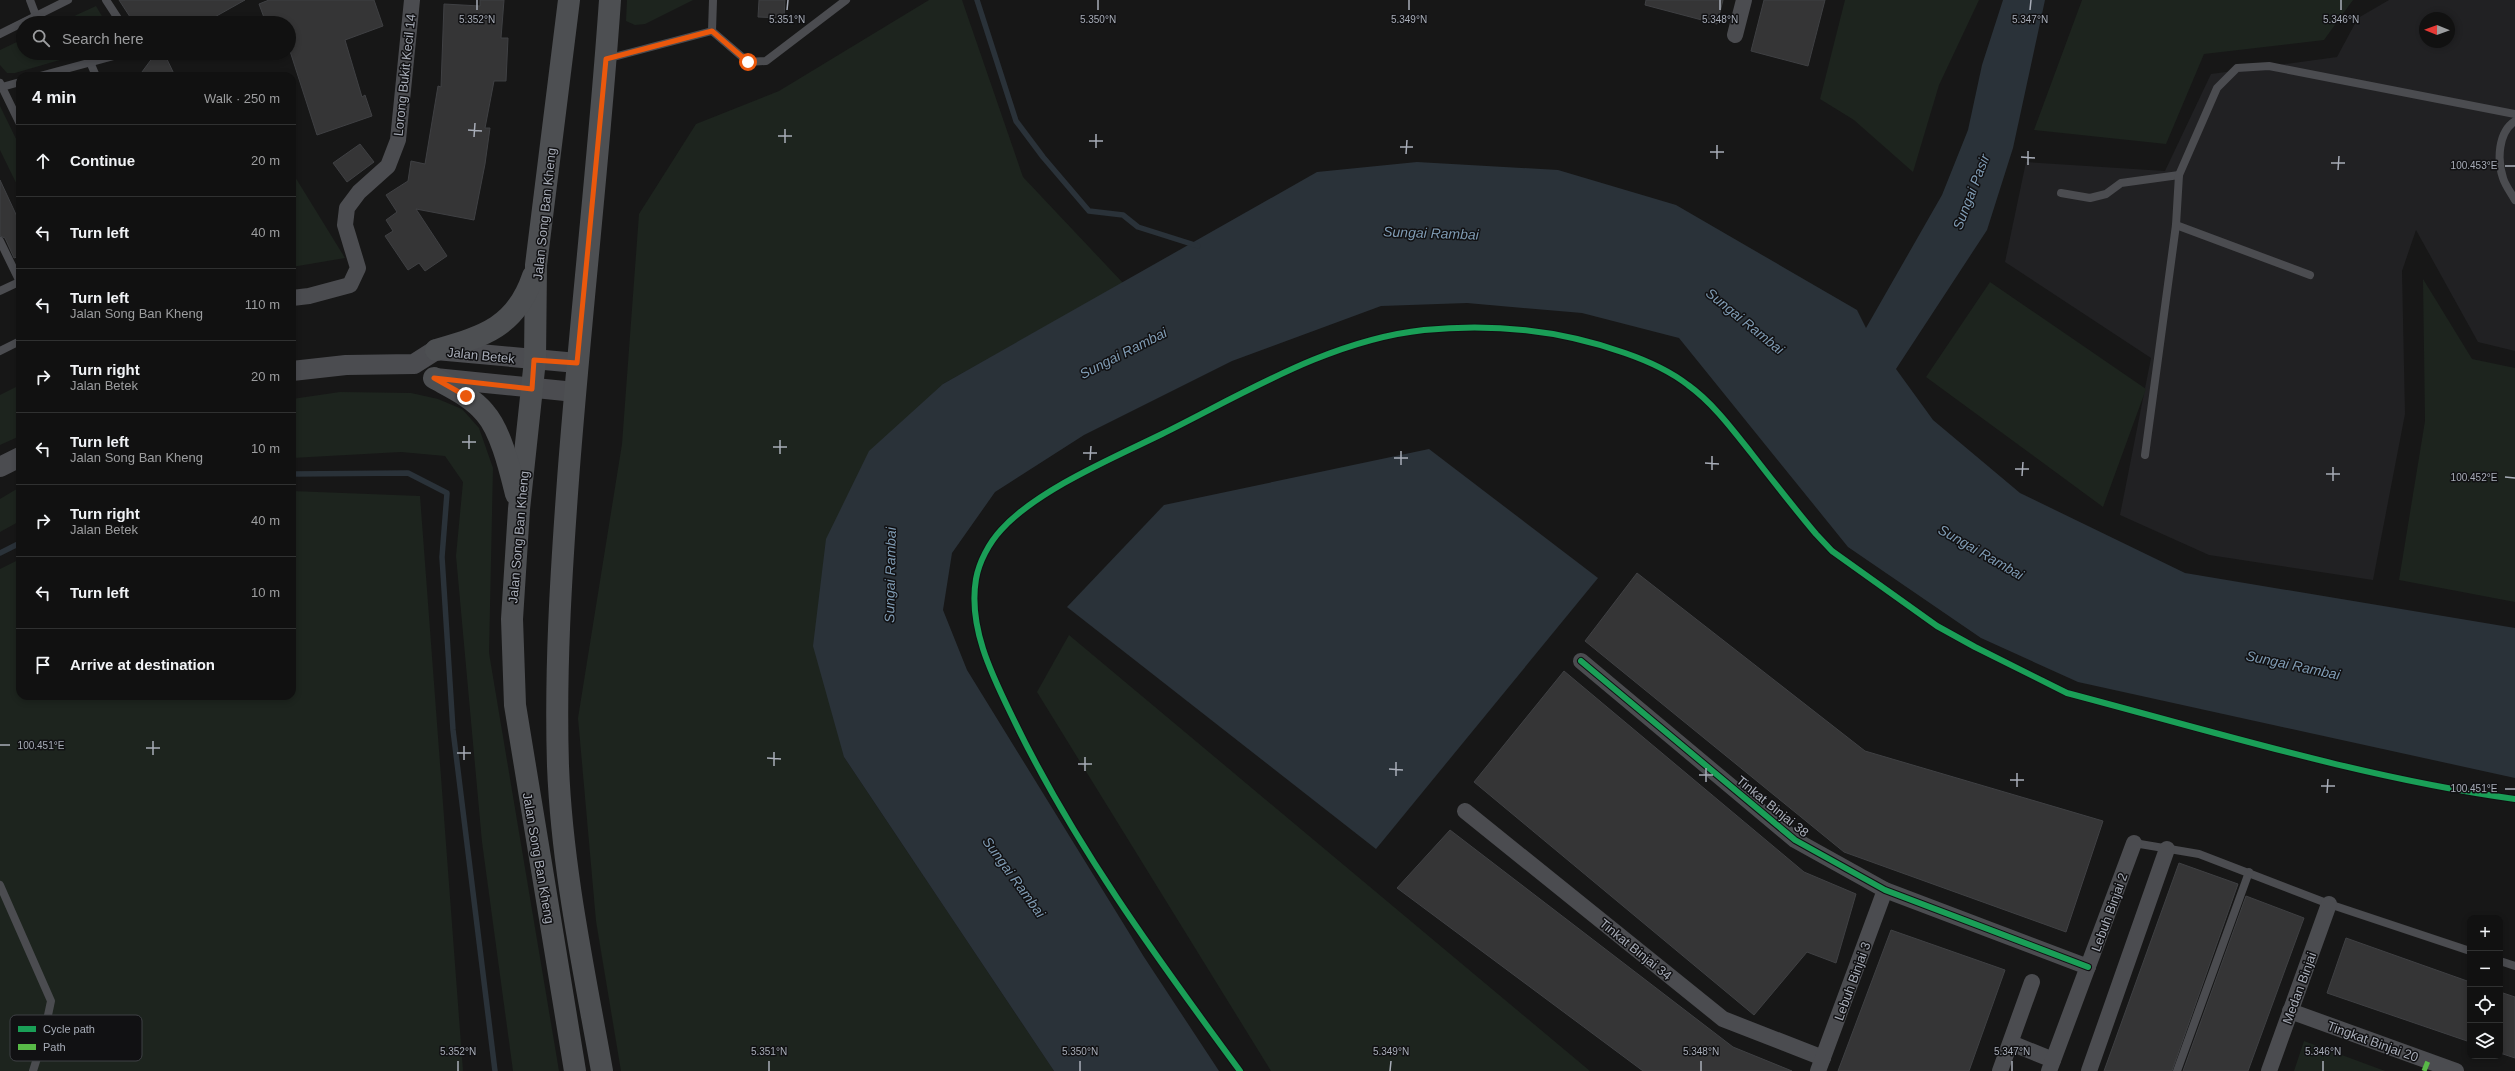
<!DOCTYPE html>
<html lang="en">
<head>
<meta charset="utf-8">
<style>
	body { margin:0; font-family:Helvetica,sans-serif; background:#1e1f1f; color:#f1f3f6 }
	.controls { position:absolute; right:12px; bottom:12px; display:grid; overflow:hidden; border-radius:8px; box-shadow:0 2px 6px #0003 }
	.controls button { width:36px; height:36px; display:grid; place-items:center; padding:0; border:0; border-bottom:1px solid #303131; background:#111; color:#f1f3f6; font:20px sans-serif }
	.compass { position:absolute; left:2419px; top:12px; width:36px; height:36px; border-radius:50%; background:#111; box-shadow:0 2px 6px #0003; rotate:271deg }
	.stop { position:absolute; width:12px; height:12px; margin:-9px; border:3px solid #ea580c; border-radius:50%; background:#fff }
	.stop.end { background:#ea580c; border-color:#fff; box-shadow:0 1px 4px #0008 }
	.list { margin:0; padding:0; list-style:none }
	h2 { display:flex; justify-content:space-between; align-items:center; height:52px; margin:0; padding:0 16px; font-size:17px }
	h2 small { font-size:13px; font-weight:400; color:#9c9d9f }
	.list li { display:grid; grid-template-columns:26px 1fr auto; gap:12px; align-items:center; box-sizing:border-box; height:72px; padding:0 16px; border-top:1px solid #303131 }
	.list b { display:block; font-size:15px; white-space:nowrap }
	.list p { margin:0; font-size:13px; white-space:nowrap; color:#9c9d9f }
	.list em { font-size:13px; font-style:normal; color:#9c9d9f }
	.icon { flex:none; width:22px; height:22px; fill:none; stroke:currentColor; stroke-width:2; stroke-linecap:round; stroke-linejoin:round }
	.map { position:relative; flex:none; width:2515px; height:1071px; overflow:hidden }
	.search { position:absolute; background:#111; box-shadow:0 2px 6px #0003; left:16px; top:16px; width:280px; height:44px; display:flex; align-items:center; gap:10px; box-sizing:border-box; padding:0 14px; border-radius:22px; color:#9c9d9f; font-size:15px }
	.panel { position:absolute; background:#111; box-shadow:0 2px 6px #0003; left:16px; top:72px; width:280px; height:628px; border-radius:12px }
	.map>svg:first-child { display:block }
</style>
</head>
<body>
<div class="map">
<svg width="2515" height="1071" viewBox="0 0 2515 1071">
	<rect width="100%" height="100%" fill="#171717"/>
	<!-- built -->
	<path fill="#212123" fill-rule="evenodd" d="M2389,0H2515V351L2478,342L2416,230L2402,271L2405,414L2373,580L2209,555L2120,515L2151,358L2005,262L2026,162L2165,171L2211,74L2337,57L2358,18ZM2425,18H2449V42H2425Z"/>
	<!-- green -->
	<g fill="#1d241e">
		<polygon points="627,0 693,0 645,24 635,25 626,21"/>
		<polygon points="929,0 962,0 1023,177 1123,283 943,384 844,757 1054,1071 621,1071 596,921 578,718 622,444 639,214 696,124 779,91"/>
		<polygon points="1845,0 1979,0 1939,85 1913,172 1854,120 1820,99"/>
		<polygon points="2082,0 2353,0 2324,40 2204,54 2166,144 2034,130"/>
		<polygon points="96,6 106,23 59,23"/>
		<polygon points="23,39 23,53 84,53 15,73 7,73 0,65 0,50"/>
		<polygon points="0,106 20,147 20,191 0,150"/>
		<polygon points="292,172 345,258 292,267"/>
		<polygon points="2423,279 2472,359 2515,368 2515,602 2399,580 2425,421"/>
		<polygon points="1990,282 2146,389 2103,507 1926,377"/>
		<polygon points="20,385 20,436 0,445 0,395"/>
		<polygon points="340,392 411,393 438,399 462,409 479,428 493,468 489,653 559,1071 513,1071 482,842 456,556 463,482 445,456 401,452 292,458 292,399"/>
		<polygon points="20,487 20,521 0,532 0,499"/>
		<polygon points="292,491 420,496 463,1071 0,1071 0,569 20,559 20,696 292,696"/>
		<polygon points="1069,635 1590,1071 1271,1071 1037,692"/>
		<polygon points="2304,1041 2385,1071 2294,1071"/>
	</g>
	<!-- water -->
	<g fill="#2a3239">
		<polygon points="2003,0 2045,0 2013,148 1987,230 1896,369 1933,420 2020,493 2185,573 2515,628 2515,778 2078,682 1981,638 1848,547 1679,338 1582,313 1467,303 1381,306 1232,361 1084,435 995,492 952,553 943,610 967,670 1144,957 1219,1071 1054,1071 844,757 813,646 826,539 869,451 943,384 1317,172 1417,162 1558,170 1676,205 1857,310 1866,328 1942,195 1968,130 1982,65"/>
		<polygon points="1429,449 1598,578 1376,849 1067,607 1164,505"/>
	</g>
	<g fill="none" stroke-linecap="round" stroke-linejoin="round">
		<!-- stream -->
		<g stroke="#2a3239" stroke-width="5.5">
			<polyline points="977,0 1016,121 1043,157 1089,211 1123,215 1138,227 1198,246"/>
			<polyline points="292,474 408,473 447,493 442,557 453,730 495,1071"/>
			<polyline points="0,553 20,543"/>
		</g>
	</g>
	<!-- building -->
	<g fill="#353536" stroke="#3f4043">
		<polygon points="119,0 245,0 204,23 134,23"/>
		<polygon points="269,0 374,0 383,26 345,40 362,97 365,95 372,116 317,135 289,48 289,23 266,23 259,4"/>
		<polygon points="480,0 504,0 501,38 508,38 506,81 494,81 485,128 490,128 485,164 474,220 416,209 447,256 425,271 419,263 408,270 385,236 393,231 386,220 397,212 386,195 408,181 411,161 425,164 438,86 441,87 444,4 480,6"/>
		<polygon points="759,0 785,0 784,18 758,17"/>
		<polygon points="1646,0 1723,0 1717,24 1645,5"/>
		<polygon points="1764,0 1825,0 1808,66 1751,51"/>
		<polygon points="156,53 164,53 175,76 139,76"/>
		<polygon points="360,144 374,162 347,182 333,163"/>
		<polygon points="0,180 20,223 20,256 14,258 5,238 0,236"/>
		<polygon points="1637,573 1865,751 2103,821 2066,932 1844,852 1585,641"/>
		<polygon points="1564,671 1804,872 1856,894 1836,963 1807,952 1754,1015 1474,782"/>
		<polygon points="1450,830 1733,1047 1792,1071 1643,1071 1397,888"/>
		<polygon points="2179,863 2238,884 2172,1071 2104,1071"/>
		<polygon points="2246,896 2304,918 2248,1071 2183,1071"/>
		<polygon points="1891,930 2005,970 1969,1071 1838,1071"/>
		<polygon points="2346,938 2470,982 2470,1042 2327,993"/>
		<polygon points="2500,992 2515,997 2515,1058 2500,1053"/>
	</g>
	<g fill="none" stroke-linecap="round" stroke-linejoin="round">
		<!-- service -->
		<g stroke="#4b4c50" stroke-width="8">
			<polyline points="30,0 36,16"/>
			<polyline points="106,0 121,23"/>
			<polyline points="712,31 748,62 766,61 846,0"/>
			<polyline points="712,31 713,0"/>
			<polyline points="0,34 68,0"/>
			<polyline points="606,59 712,31"/>
			<polyline points="90,62 96,76"/>
			<polyline points="40,76 125,53"/>
			<polyline points="0,83 20,124"/>
			<polyline points="2,87 20,82"/>
			<path d="M2515,121C2498,132 2497,160 2503,178C2505,185 2511,193 2515,200"/>
			<polyline points="2061,193 2090,198 2106,194 2121,183 2179,175"/>
			<polyline points="2176,225 2310,275"/>
			<polyline points="0,241 20,282"/>
			<polyline points="0,291 19,282 20,284"/>
			<polyline points="0,351 20,341"/>
			<polyline points="2145,455 2176,225 2179,175 2217,88 2237,68 2269,66 2515,114"/>
			<polyline points="2134,843 2199,854 2329,904 2470,951"/>
			<polyline points="0,885 51,1001 43,1039 33,1071"/>
			<polyline points="2500,961 2515,966"/>
			<polyline points="2177,1071 2249,872"/>
		</g>
		<!-- minor -->
		<g stroke="#4b4c50" stroke-width="16">
			<polyline points="1735,35 1744,0"/>
			<polyline points="292,298 309,296 350,285 358,268 345,225 347,208 359,192 388,166 398,140 412,0"/>
			<polyline points="1581,661 1795,840 1885,890 2088,967"/>
			<polyline points="1465,811 1723,1019 1823,1058"/>
			<polyline points="2290,1011 2456,1071"/>
			<polyline points="2011,1043 2053,1060"/>
			<polyline points="1818,1071 1885,890"/>
			<polyline points="2000,1071 2032,982"/>
			<polyline points="2049,1071 2134,843"/>
			<polyline points="2089,1071 2167,849"/>
			<polyline points="2269,1071 2329,904"/>
		</g>
		<!-- tertiary -->
		<g stroke="#4b4c50" stroke-width="20">
			<polyline points="292,371 346,365 414,364 436,350 577,363"/>
			<polyline points="435,378 575,392"/>
			<polyline points="0,467 20,457"/>
		</g>
		<!-- primary -->
		<g stroke="#4d4f52" stroke-width="22">
			<polyline points="569,0 536,265 535,360 519,509 512,619 515,705 575,1071"/>
			<path d="M436,350C484,336 516,327 533,276"/>
			<path d="M434,378C452,388 472,397 485,413C501,431 510,470 516,494"/>
			<path d="M602,1071C584,970 562,869 558,766C555,670 561,575 568,480C580,320 599,160 610,0"/>
		</g>
		<!-- quiet -->
		<polyline stroke="#58b947" stroke-width="5" stroke-dasharray="10 5" stroke-linecap="butt" points="2424,1071 2428,1061"/>
		<defs>
			<g id="cycleway">
				<polyline points="1581,661 1795,840 1885,890 2088,967"/>
				<path d="M1240,1071C1156,957 1072,842 1011,714C991,673 968,626 976,579C979,562 989,543 1001,530C1037,490 1113,458 1162,434C1245,393 1330,340 1424,330C1493,323 1560,330 1625,353C1648,361 1670,371 1688,385C1713,403 1733,430 1752,454C1773,481 1794,508 1816,534L1832,551L1937,626L1975,647L2067,693C2215,732 2364,778 2515,799"/>
			</g>
		</defs>
		<!-- cycleway casing -->
		<use href="#cycleway" stroke="#111113" stroke-width="8"/>
		<!-- cycleway -->
		<use href="#cycleway" stroke="#1a9f57" stroke-width="6"/>
	</g>
	<g fill="none" stroke-linecap="round" stroke-linejoin="round">
		<!-- route -->
		<polyline stroke="#ea580c" stroke-width="5" points="466,396 434,378 532,389 534,360 577,363 606,59 712,31 748,62"/>
	</g>
	<!-- ticks -->
	<path fill="none" stroke="#a8adb8" stroke-width="1.5" d="M477,10V0M787,10L788,0M1098,10V0M1409,10V0M1720,10V0M2030,10L2031,0M2341,10V0M468,130L482,131M778,136H792M474,137L475,123M1089,141H1103M785,143V129M1400,147H1413M1096,148V134M1710,152H1724M1406,154L1407,140M2021,157L2035,158M1717,159V145M2331,163H2345M2028,165V151M2505,166H2515M2338,170L2339,156M462,442H476M773,447H787M469,449V435M1083,453H1097M780,454V440M1394,458H1408M1090,460L1091,446M1705,463L1719,464M1401,465V451M2015,469H2029M1712,470V456M2326,474H2340M2022,476L2023,462M2505,477L2515,478M2333,481V467M0,745H10M146,748H160M457,753H471M153,755V741M767,758L781,759M464,760V746M1078,764H1092M774,766V752M1389,769L1403,770M1085,771V757M1699,775H1713M1396,776V762M2010,780H2024M1706,782V768M2321,786H2335M2017,787V773M2505,789H2515M2327,793L2328,779M458,1071V1061M769,1071V1061M1080,1071V1061M1390,1071L1391,1061M1701,1071V1061M2012,1071V1061M2323,1071V1061"/>
	<g text-anchor="middle" stroke-width="3" stroke-linejoin="round" paint-order="stroke">
		<!-- street labels -->
		<g font-size="13" fill="#a8adb8" stroke="#111113">
			<text transform="translate(404 75) rotate(-84)" y="5">Lorong Bukit Kecil 14</text>
			<text transform="translate(544 214) rotate(-84)" y="5">Jalan Song Ban Kheng</text>
			<text transform="translate(481 355) rotate(6)" y="5">Jalan Betek</text>
			<text transform="translate(518 537) rotate(-85)" y="5">Jalan Song Ban Kheng</text>
			<text transform="translate(1773 806) rotate(39)" y="5">Tinkat Binjai 38</text>
			<text transform="translate(539 858) rotate(80)" y="5">Jalan Song Ban Kheng</text>
			<text transform="translate(2109 912) rotate(-70)" y="5">Lebuh Binjai 2</text>
			<text transform="translate(1636 949) rotate(39)" y="5">Tinkat Binjai 34</text>
			<text transform="translate(1852 981) rotate(-70)" y="5">Lebuh Binjai 3</text>
			<text transform="translate(2299 988) rotate(-70)" y="5">Medan Binjai</text>
			<text transform="translate(2373 1041) rotate(20)" y="5">Tingkat Binjai 20</text>
		</g>
		<!-- water labels -->
		<g font-size="14" font-style="italic" fill="#7f9bb3" stroke="#111113">
			<text transform="translate(1971 192) rotate(-69)" y="5">Sungai Pasir</text>
			<text transform="translate(1431 233) rotate(2)" y="5">Sungai Rambai</text>
			<text transform="translate(1745 321) rotate(39)" y="5">Sungai Rambai</text>
			<text transform="translate(1123 353) rotate(-27)" y="5">Sungai Rambai</text>
			<text transform="translate(1981 552) rotate(30)" y="5">Sungai Rambai</text>
			<text transform="translate(890 575) rotate(-89)" y="5">Sungai Rambai</text>
			<text transform="translate(2293 665) rotate(12)" y="5">Sungai Rambai</text>
			<text transform="translate(1014 877) rotate(54)" y="5">Sungai Rambai</text>
		</g>
	</g>
	<!-- legend -->
	<rect x="10" y="1015" width="132" height="46" rx="6" fill="#111113" stroke="#3e4045" stroke-width="1"/>
	<rect x="18" y="1026" width="18" height="6" fill="#1a9f57"/>
	<rect x="18" y="1044" width="18" height="6" fill="#58b947"/>
	<g font-size="11" fill="#a8adb8">
		<text x="43" y="1033">Cycle path</text>
		<text x="43" y="1051">Path</text>
	</g>
	<g font-size="10" text-anchor="middle" fill="#a8adb8" stroke="#111113" stroke-width="3" stroke-linejoin="round" paint-order="stroke">
		<text x="477" y="23">5.352°N</text>
		<text x="787" y="23">5.351°N</text>
		<text x="1098" y="23">5.350°N</text>
		<text x="1409" y="23">5.349°N</text>
		<text x="1720" y="23">5.348°N</text>
		<text x="2030" y="23">5.347°N</text>
		<text x="2341" y="23">5.346°N</text>
		<text x="2474" y="169">100.453°E</text>
		<text x="2474" y="481">100.452°E</text>
		<text x="41" y="749">100.451°E</text>
		<text x="2474" y="792">100.451°E</text>
		<text x="458" y="1055">5.352°N</text>
		<text x="769" y="1055">5.351°N</text>
		<text x="1080" y="1055">5.350°N</text>
		<text x="1391" y="1055">5.349°N</text>
		<text x="1701" y="1055">5.348°N</text>
		<text x="2012" y="1055">5.347°N</text>
		<text x="2323" y="1055">5.346°N</text>
	</g>
</svg>
<div class="controls">
<button>+</button>
<button>−</button>
<button><svg class="icon" aria-label="locate" viewBox="0 0 24 24"><circle cx="12" cy="12" r="6"/><path d="M12 2v4M12 18v4M2 12h4M18 12h4"/></svg></button>
<button><svg class="icon" aria-label="layers" viewBox="0 0 24 24"><path d="M12 4l9 5-9 5-9-5zM3 14l9 5 9-5"/></svg></button>
</div>
<svg class="compass" viewBox="-18 -18 36 36"><path d="M0-13l5 13h-10z" fill="#e53935"/><path d="M0 13l5-13h-10z" fill="#9c9d9f"/></svg>
<div class="stop" style="left:748px;top:62px"></div>
<div class="stop end" style="left:466px;top:396px"></div>
<div class="search"><svg class="icon" aria-label="search" viewBox="0 0 24 24"><circle cx="10" cy="10" r="6"/><path d="M15 15l6 6"/></svg>Search here</div>
<section class="panel">
<h2>4 min<small>Walk · 250 m</small></h2>
<ul class="list">
<li><svg class="icon" aria-label="ahead" viewBox="0 0 24 24"><path d="M12 20V5M6 11l6-6 6 6"/></svg><div><b>Continue</b></div><em>20 m</em></li>
<li><svg class="icon" aria-label="left" viewBox="0 0 24 24"><path d="M17 20v-9H6M10 6l-5 5 5 5"/></svg><div><b>Turn left</b></div><em>40 m</em></li>
<li><svg class="icon" aria-label="left" viewBox="0 0 24 24"><path d="M17 20v-9H6M10 6l-5 5 5 5"/></svg><div><b>Turn left</b><p>Jalan Song Ban Kheng</p></div><em>110 m</em></li>
<li><svg class="icon" aria-label="right" viewBox="0 0 24 24"><path d="M7 20v-9h11M14 6l5 5-5 5"/></svg><div><b>Turn right</b><p>Jalan Betek</p></div><em>20 m</em></li>
<li><svg class="icon" aria-label="left" viewBox="0 0 24 24"><path d="M17 20v-9H6M10 6l-5 5 5 5"/></svg><div><b>Turn left</b><p>Jalan Song Ban Kheng</p></div><em>10 m</em></li>
<li><svg class="icon" aria-label="right" viewBox="0 0 24 24"><path d="M7 20v-9h11M14 6l5 5-5 5"/></svg><div><b>Turn right</b><p>Jalan Betek</p></div><em>40 m</em></li>
<li><svg class="icon" aria-label="left" viewBox="0 0 24 24"><path d="M17 20v-9H6M10 6l-5 5 5 5"/></svg><div><b>Turn left</b></div><em>10 m</em></li>
<li><svg class="icon" aria-label="arrive" viewBox="0 0 24 24"><path d="M6 21V4h12l-3 4 3 4H6"/></svg><div><b>Arrive at destination</b></div></li>
</ul>
</section>
</div>
</body>
</html>
